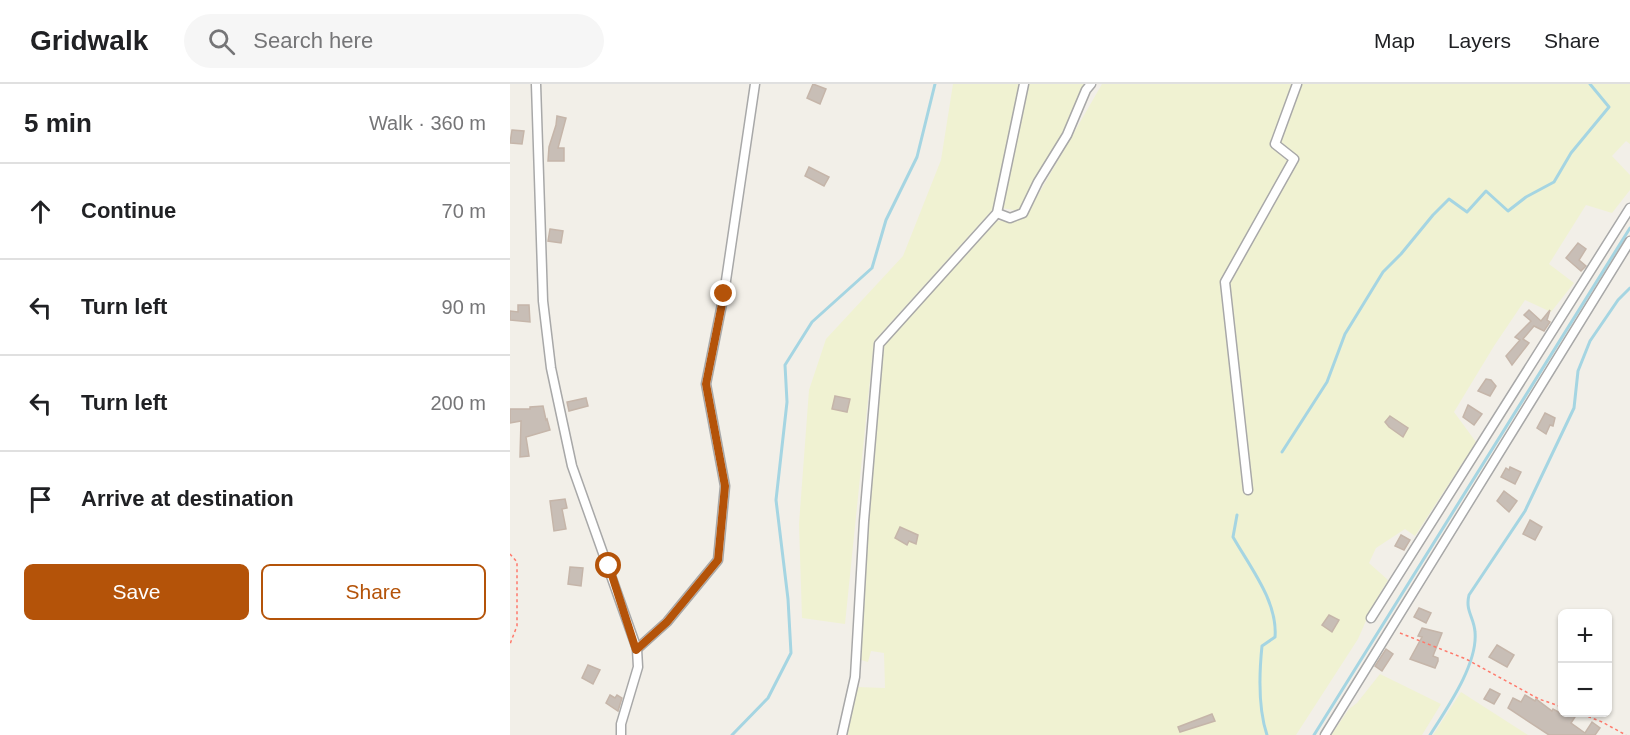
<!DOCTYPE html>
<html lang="en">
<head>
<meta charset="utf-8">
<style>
	body { margin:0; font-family:Helvetica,sans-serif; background:#f6f6f6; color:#202124 }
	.controls { position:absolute; right:18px; bottom:18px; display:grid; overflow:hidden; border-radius:9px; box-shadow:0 2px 4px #0004 }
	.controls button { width:54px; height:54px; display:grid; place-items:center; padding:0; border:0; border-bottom:2px solid #e0e0e0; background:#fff; color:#202124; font:30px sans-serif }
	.stop { position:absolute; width:18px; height:18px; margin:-14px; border:4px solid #b45309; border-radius:50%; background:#fff }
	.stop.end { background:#b45309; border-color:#fff; box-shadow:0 2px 6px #0008 }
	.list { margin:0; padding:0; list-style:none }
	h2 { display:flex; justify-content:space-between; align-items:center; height:78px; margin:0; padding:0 24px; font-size:26px }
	h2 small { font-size:20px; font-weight:400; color:#757577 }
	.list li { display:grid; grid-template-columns:39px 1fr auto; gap:18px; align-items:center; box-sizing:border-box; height:96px; padding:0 24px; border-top:2px solid #e0e0e0 }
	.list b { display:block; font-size:22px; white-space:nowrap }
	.list em { font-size:20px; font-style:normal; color:#757577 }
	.actions { display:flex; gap:12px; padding:18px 24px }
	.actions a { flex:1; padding:14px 0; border:2px solid #b45309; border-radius:9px; text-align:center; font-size:21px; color:#b45309 }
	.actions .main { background:#b45309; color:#fff }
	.icon { flex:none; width:33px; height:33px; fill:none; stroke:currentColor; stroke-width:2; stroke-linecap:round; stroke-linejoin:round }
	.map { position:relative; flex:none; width:1120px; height:651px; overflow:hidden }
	header { display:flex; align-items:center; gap:36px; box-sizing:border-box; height:84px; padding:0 30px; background:#fff; border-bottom:2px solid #e0e0e0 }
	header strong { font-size:28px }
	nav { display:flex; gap:33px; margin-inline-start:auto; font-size:21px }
	.search { width:420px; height:54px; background:#f6f6f6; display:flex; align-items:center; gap:15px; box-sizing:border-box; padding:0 21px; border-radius:33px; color:#757577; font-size:22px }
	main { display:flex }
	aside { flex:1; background:#fff }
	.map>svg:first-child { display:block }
</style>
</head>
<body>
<header>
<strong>Gridwalk</strong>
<div class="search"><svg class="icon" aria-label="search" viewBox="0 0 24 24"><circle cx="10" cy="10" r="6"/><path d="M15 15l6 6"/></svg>Search here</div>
<nav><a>Map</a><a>Layers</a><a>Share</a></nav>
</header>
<main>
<aside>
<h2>5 min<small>Walk · 360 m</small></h2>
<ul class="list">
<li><svg class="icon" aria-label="ahead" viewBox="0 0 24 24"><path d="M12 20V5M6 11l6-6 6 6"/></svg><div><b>Continue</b></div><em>70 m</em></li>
<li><svg class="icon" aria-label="left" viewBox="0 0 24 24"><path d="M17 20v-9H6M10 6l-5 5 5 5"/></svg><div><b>Turn left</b></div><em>90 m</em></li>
<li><svg class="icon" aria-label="left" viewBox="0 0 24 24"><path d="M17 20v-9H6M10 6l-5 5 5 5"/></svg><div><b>Turn left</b></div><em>200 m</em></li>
<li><svg class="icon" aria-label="arrive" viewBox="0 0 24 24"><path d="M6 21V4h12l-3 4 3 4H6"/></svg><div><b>Arrive at destination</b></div></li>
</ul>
<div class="actions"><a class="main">Save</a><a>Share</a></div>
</aside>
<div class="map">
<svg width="1120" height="651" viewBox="0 0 1120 651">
	<rect width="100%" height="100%" fill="#f2efe8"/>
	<!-- farmland -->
	<g fill="#f0f2d2">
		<polygon points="443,0 577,0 551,53 509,127 485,123 364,257 335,540 292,534 289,440 299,306 316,255 393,172 431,76"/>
		<polygon points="592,0 1120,0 1120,60 1116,57 1102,72 1120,91 1120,106 1102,129 1076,121 1039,180 1064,199 1041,228 1015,216 984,262 944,328 966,358 905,452 895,445 866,464 859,479 878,496 862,523 848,555 786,651 335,651 346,603 375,604 374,569 361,567 358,578 351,576 356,438 374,261 487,137 502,136 517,130"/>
		<polygon points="870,590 931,620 912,651 821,651 839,625 847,619"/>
		<polygon points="951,608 1018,651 923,651"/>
	</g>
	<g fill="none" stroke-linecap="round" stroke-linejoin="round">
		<!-- stream -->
		<g stroke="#a5d5e2" stroke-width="3">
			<polyline points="772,368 817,298 835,250 873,188 891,170 923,131 939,115 957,128 976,107 998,127 1016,113 1044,98 1061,69 1099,23 1080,0"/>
			<path d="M727,431L723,453C740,483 768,518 765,553L752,562C749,591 748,624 757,651"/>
			<polyline points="222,651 258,614 281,569 278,515 266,416 277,318 275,281 302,238 362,184 376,136 407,73 425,0"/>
			<polyline points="804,651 1120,144"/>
			<path d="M920,651C937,624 968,580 965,548C964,533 955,527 959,511L1015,427L1064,324L1068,287L1080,257L1108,216L1120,204"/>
		</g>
	</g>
	<!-- building -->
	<g fill="#c8beb6" stroke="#c5b5a9" stroke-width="1.5">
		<polygon points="303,0 316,5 310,20 297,14"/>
		<polygon points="47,32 56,34 48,64 54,64 54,77 38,77 39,63 46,41"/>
		<polygon points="2,46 14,47 12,60 0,59"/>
		<polygon points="299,83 319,93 314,102 295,92"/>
		<polygon points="40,145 53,147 51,159 38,157"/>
		<polygon points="1068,159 1076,165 1069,176 1076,182 1071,187 1056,174"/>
		<polygon points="8,221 19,221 20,238 0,236 0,227 8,228"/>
		<polygon points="1019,226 1031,237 1040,226 1037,236 1040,238 1034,247 1024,242 1013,255 1019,259 1002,281 996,272 1010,256 1005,253 1021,237 1014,231"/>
		<polygon points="976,295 981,296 986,302 980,312 968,307"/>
		<polygon points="325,312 340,315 337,328 322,325"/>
		<polygon points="76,314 78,322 59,327 57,318"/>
		<polygon points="958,321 972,330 964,341 953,333"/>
		<polygon points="33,322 36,336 37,335 40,346 16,353 19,372 10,373 11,337 0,339 0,325 20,325 20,323"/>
		<polygon points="1035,329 1045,334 1043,342 1040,341 1036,350 1027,344"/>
		<polygon points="880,332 898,344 893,353 879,343 875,338"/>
		<polygon points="1000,383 1011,388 1005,400 991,393 996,384 999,386"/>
		<polygon points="994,407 1007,417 999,428 987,417"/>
		<polygon points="55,415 57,424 52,425 56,445 44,447 40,417"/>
		<polygon points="1020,436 1032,443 1025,456 1013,450"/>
		<polygon points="390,443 408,451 406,460 399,457 397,461 385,454"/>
		<polygon points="891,451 900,456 894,466 885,462"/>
		<polygon points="60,483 73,484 71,502 58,500"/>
		<polygon points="909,524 921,529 916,539 904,533"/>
		<polygon points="819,531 829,536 822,548 812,541"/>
		<polygon points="912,544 932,549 923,572 928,574 928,577 925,584 900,575 912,553 908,552"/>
		<polygon points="987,561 1004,571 997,583 979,573"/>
		<polygon points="876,565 883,570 872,587 865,582"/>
		<polygon points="78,581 90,586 83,600 72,594"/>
		<polygon points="980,605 990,610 984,620 974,615"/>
		<polygon points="100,611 105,614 107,611 112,614 108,627 96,619"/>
		<polygon points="1015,611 1025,617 1026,615 1042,627 1043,625 1054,631 1058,628 1065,633 1061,639 1075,649 1082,638 1090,644 1085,651 1039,651 998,624 1003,614 1011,618"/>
		<polygon points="702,630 705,637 670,648 668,643"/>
	</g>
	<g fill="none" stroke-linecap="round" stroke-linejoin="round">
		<defs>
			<g id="minor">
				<polyline points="26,0 33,217 41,284 62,382 127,565 128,583 111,640 111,651"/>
				<polyline points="487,129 500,134 513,129 528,98 557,51 576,6 581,0"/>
				<polyline points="738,406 715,198 784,75 765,60 787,0"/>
				<polyline points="861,534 1120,124"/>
				<polyline points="127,565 157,538 208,476 215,402 196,300 214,210 245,0"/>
				<polyline points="332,651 345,593 354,437 369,260 487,129 514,0"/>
				<polyline points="815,651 1120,157"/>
			</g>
		</defs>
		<!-- minor casing -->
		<use href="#minor" stroke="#a8a8a8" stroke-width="11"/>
		<!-- path -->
		<g stroke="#ff7a6c" stroke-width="1.5" stroke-dasharray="3 3" stroke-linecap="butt">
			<polyline points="0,470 7,478 7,542 0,560"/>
			<polyline points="890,549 956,575 1029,615 1052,623"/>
			<polyline points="1067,628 1092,638 1116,651"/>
		</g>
		<!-- minor -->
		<use href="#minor" stroke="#fff" stroke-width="8"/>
	</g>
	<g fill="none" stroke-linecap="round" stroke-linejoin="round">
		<!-- route -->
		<polyline stroke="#b45309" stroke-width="8" points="99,482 126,566 157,538 208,476 215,402 196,300 214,210"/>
	</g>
</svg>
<div class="controls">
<button>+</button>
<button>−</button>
</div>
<div class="stop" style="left:99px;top:482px"></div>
<div class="stop end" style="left:214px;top:210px"></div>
</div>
</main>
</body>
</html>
